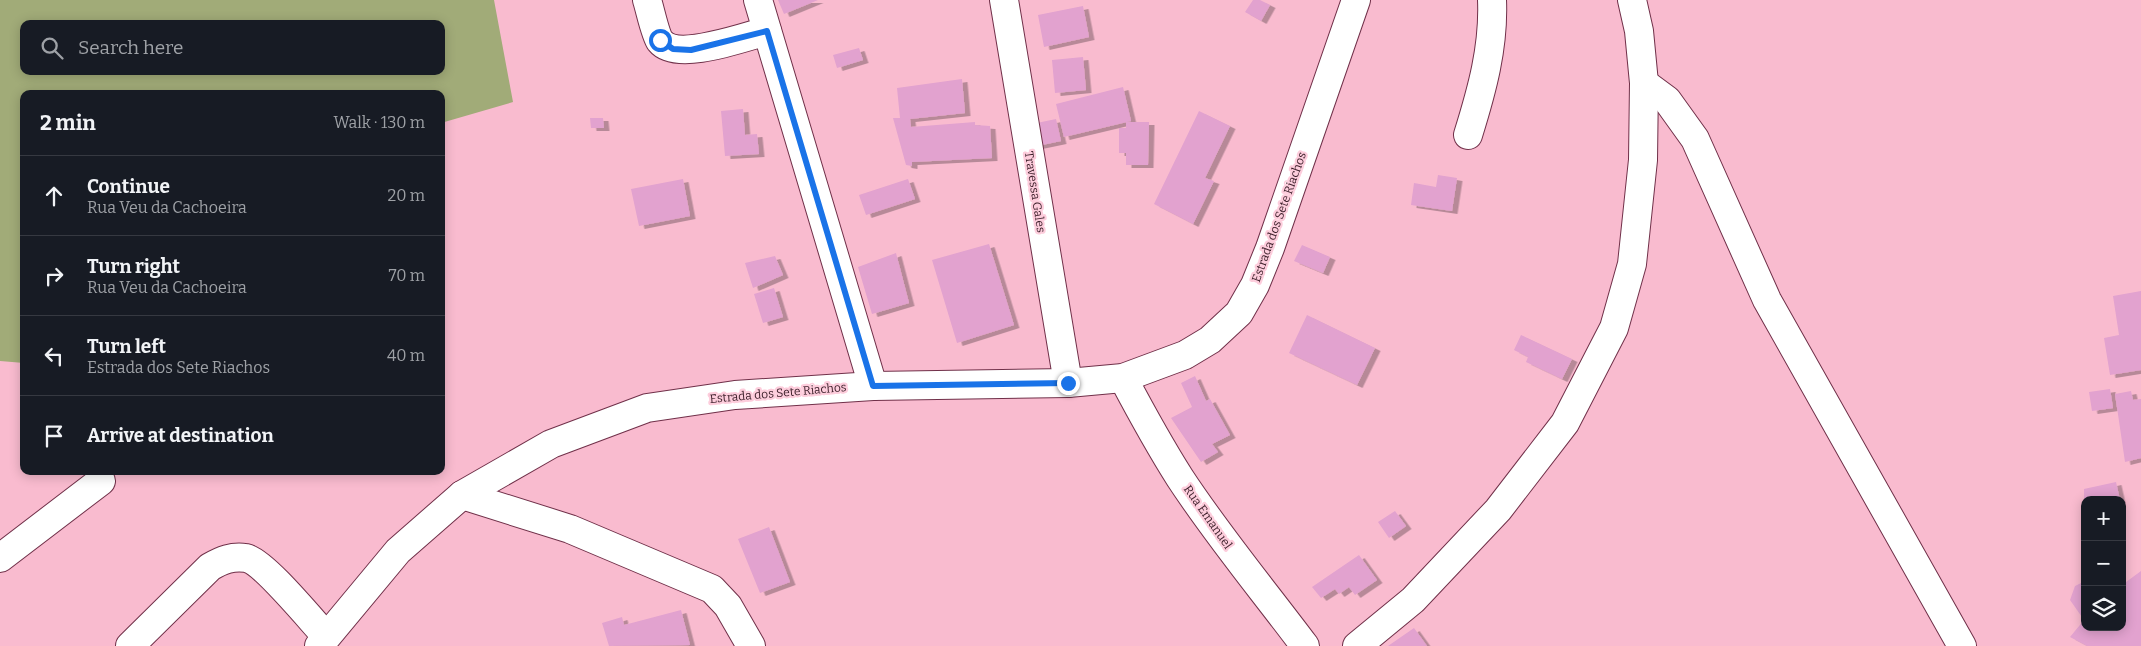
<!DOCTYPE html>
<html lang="en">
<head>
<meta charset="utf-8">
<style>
	body { margin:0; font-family:Bitter,serif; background:#20242c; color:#f1f3f6 }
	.controls { position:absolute; right:15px; bottom:15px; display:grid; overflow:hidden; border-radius:10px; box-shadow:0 2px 12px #0003 }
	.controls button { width:45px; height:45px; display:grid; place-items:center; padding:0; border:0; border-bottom:1px solid #363941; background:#171b24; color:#f1f3f6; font:25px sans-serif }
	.stop { position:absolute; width:15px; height:15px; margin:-11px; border:4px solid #1a73e8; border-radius:50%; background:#fff }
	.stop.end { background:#1a73e8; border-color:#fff; box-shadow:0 1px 5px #0008 }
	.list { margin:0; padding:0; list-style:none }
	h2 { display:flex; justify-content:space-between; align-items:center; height:65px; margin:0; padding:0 20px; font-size:21px }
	h2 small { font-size:16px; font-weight:400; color:#9ea1a6 }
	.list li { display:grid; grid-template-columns:32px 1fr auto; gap:15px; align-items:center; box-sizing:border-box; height:80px; padding:0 20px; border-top:1px solid #363941 }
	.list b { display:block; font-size:19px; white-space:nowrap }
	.list p { margin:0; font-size:16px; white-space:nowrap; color:#9ea1a6 }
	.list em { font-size:16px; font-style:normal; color:#9ea1a6 }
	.icon { flex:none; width:28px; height:28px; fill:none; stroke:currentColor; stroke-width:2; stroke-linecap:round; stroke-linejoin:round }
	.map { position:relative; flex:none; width:2141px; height:646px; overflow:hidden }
	.search { position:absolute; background:#171b24; box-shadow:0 2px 12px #0003; left:20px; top:20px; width:425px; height:55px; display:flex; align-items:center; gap:12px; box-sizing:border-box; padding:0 18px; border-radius:10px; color:#9ea1a6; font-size:19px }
	.panel { position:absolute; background:#171b24; box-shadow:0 2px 12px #0003; left:20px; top:90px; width:425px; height:385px; border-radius:10px }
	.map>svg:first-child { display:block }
</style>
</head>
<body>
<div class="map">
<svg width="2141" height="646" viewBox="0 0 2141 646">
	<defs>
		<filter id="shadow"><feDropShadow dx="5.5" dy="3" stdDeviation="0" flood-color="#0004"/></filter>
	</defs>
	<rect width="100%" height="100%" fill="#f9bbcf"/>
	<!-- green -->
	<path fill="#a1ab78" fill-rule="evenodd" d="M0,0H494L513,102L441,123V94H24V363L0,361ZM24,24H441V71H24Z"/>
	<!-- building -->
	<g fill="#e2a2cf" filter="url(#shadow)">
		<polygon points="778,0 818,0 784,14"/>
		<polygon points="1253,0 1260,0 1270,5 1261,21 1245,12"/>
		<polygon points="1083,6 1089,37 1044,47 1038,15"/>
		<polygon points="859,48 863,60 837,68 833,55"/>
		<polygon points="1083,57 1086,90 1055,93 1052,60"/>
		<polygon points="962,79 965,113 910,119 911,127 975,122 975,125 990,126 992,158 912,162 912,166 906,165 893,118 900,118 897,88"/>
		<polygon points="1123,87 1131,121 1064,137 1056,104"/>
		<polygon points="743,109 745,135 757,134 759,154 725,156 721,111"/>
		<polygon points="1199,111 1230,126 1205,178 1214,181 1193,224 1154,204"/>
		<polygon points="590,118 603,118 604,128 591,128"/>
		<polygon points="1056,119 1061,141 1037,146 1032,124"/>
		<polygon points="1126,122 1149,122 1148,165 1126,165 1126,153 1119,153 1119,128 1126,128"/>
		<polygon points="1438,175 1457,178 1452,211 1411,205 1414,183 1436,187"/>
		<polygon points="683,179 690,216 639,226 631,189"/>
		<polygon points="908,179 915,199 866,215 859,195"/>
		<polygon points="989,244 1014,325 957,343 932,260"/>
		<polygon points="1302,245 1330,257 1323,273 1294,261"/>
		<polygon points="896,253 909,303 872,314 858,267"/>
		<polygon points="775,256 783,275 753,288 745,263"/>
		<polygon points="774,288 783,317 763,323 754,294"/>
		<polygon points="2141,291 2141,370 2110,375 2104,338 2119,335 2113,296"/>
		<polygon points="1307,315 1375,348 1357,385 1289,353"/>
		<polygon points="1521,335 1572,359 1562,379 1526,362 1528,357 1514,350"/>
		<polygon points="1195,376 1206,401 1210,399 1230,435 1212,444 1218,452 1201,462 1171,418 1192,407 1181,383"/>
		<polygon points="2110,389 2113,408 2092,411 2089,392"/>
		<polygon points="2131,391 2133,400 2141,399 2141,458 2125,462 2115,394"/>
		<polygon points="2116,482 2120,500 2084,500 2084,489"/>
		<polygon points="1395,511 1406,526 1389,538 1378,522"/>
		<polygon points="769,527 790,582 760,593 738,539"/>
		<polygon points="1359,555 1377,580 1355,595 1349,587 1339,594 1335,589 1321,598 1312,587"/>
		<polygon points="2141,571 2141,646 2087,646 2070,637 2084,620 2070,600 2075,586 2085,581 2085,627 2122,627 2122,585"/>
		<polygon points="681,610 690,645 609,646 602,623 622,617 624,625"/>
		<polygon points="1414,628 1427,646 1388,646"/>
	</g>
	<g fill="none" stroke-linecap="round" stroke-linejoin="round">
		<defs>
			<g id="minor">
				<path d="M647,0C650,9 655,34 660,41C677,62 744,37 767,31"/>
				<polyline points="758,0 873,386"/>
				<polyline points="1004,0 1068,383"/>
				<polyline points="1644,83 1667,100 1695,139 1767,300 1962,646"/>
				<path d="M1468,135C1482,90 1494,47 1492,0"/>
				<path d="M1123,378C1141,412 1159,445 1180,478C1218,536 1263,590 1305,646"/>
				<polyline points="462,495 570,529 712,589 728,606 751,646"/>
				<polyline points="0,558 101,481"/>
				<path d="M130,646L210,567C222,560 232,556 246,558C263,561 312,621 326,636"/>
				<polyline points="319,646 398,551 462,495 551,444 647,408 735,395 873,386 1068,383 1123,378 1185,355 1210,340 1239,313 1255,285 1270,248 1356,0"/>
				<polyline points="1357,646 1413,600 1498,510 1565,423 1614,328 1632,264 1643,160 1644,83 1639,31 1632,0"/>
			</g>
		</defs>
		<!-- minor casing -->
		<use href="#minor" stroke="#703049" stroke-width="30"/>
		<!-- minor -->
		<use href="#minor" stroke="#fff" stroke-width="28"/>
	</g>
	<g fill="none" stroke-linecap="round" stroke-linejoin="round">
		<!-- route -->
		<polyline stroke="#1a73e8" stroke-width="6" points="660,40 673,49 691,50 767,31 873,386 1068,383"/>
	</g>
	<g text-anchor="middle" stroke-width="4.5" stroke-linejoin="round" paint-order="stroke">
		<!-- street labels -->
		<g font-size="12" fill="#3b1e29" stroke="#fdcddc">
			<text transform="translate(1035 192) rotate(81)" y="4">Travessa Gales</text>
			<text transform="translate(1279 217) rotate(-70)" y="4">Estrada dos Sete Riachos</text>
			<text transform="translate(778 393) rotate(-5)" y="4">Estrada dos Sete Riachos</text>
			<text transform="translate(1208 517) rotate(55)" y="4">Rua Emanuel</text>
		</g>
	</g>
</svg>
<div class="controls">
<button>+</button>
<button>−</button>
<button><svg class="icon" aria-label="layers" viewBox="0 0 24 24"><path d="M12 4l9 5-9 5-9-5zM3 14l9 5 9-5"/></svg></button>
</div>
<div class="stop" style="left:660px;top:40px"></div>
<div class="stop end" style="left:1068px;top:383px"></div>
<div class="search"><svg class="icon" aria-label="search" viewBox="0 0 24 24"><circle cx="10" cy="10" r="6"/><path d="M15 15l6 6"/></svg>Search here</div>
<section class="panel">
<h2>2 min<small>Walk · 130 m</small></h2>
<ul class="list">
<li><svg class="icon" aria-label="ahead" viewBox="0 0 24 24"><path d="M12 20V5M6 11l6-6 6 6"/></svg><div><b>Continue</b><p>Rua Veu da Cachoeira</p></div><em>20 m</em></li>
<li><svg class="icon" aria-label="right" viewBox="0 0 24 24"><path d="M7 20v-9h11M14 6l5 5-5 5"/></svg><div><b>Turn right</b><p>Rua Veu da Cachoeira</p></div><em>70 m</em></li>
<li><svg class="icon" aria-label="left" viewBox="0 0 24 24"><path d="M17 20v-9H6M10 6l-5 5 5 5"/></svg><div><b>Turn left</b><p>Estrada dos Sete Riachos</p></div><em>40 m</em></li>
<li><svg class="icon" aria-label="arrive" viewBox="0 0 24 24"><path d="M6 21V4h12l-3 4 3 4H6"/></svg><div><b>Arrive at destination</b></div></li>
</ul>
</section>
</div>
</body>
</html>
